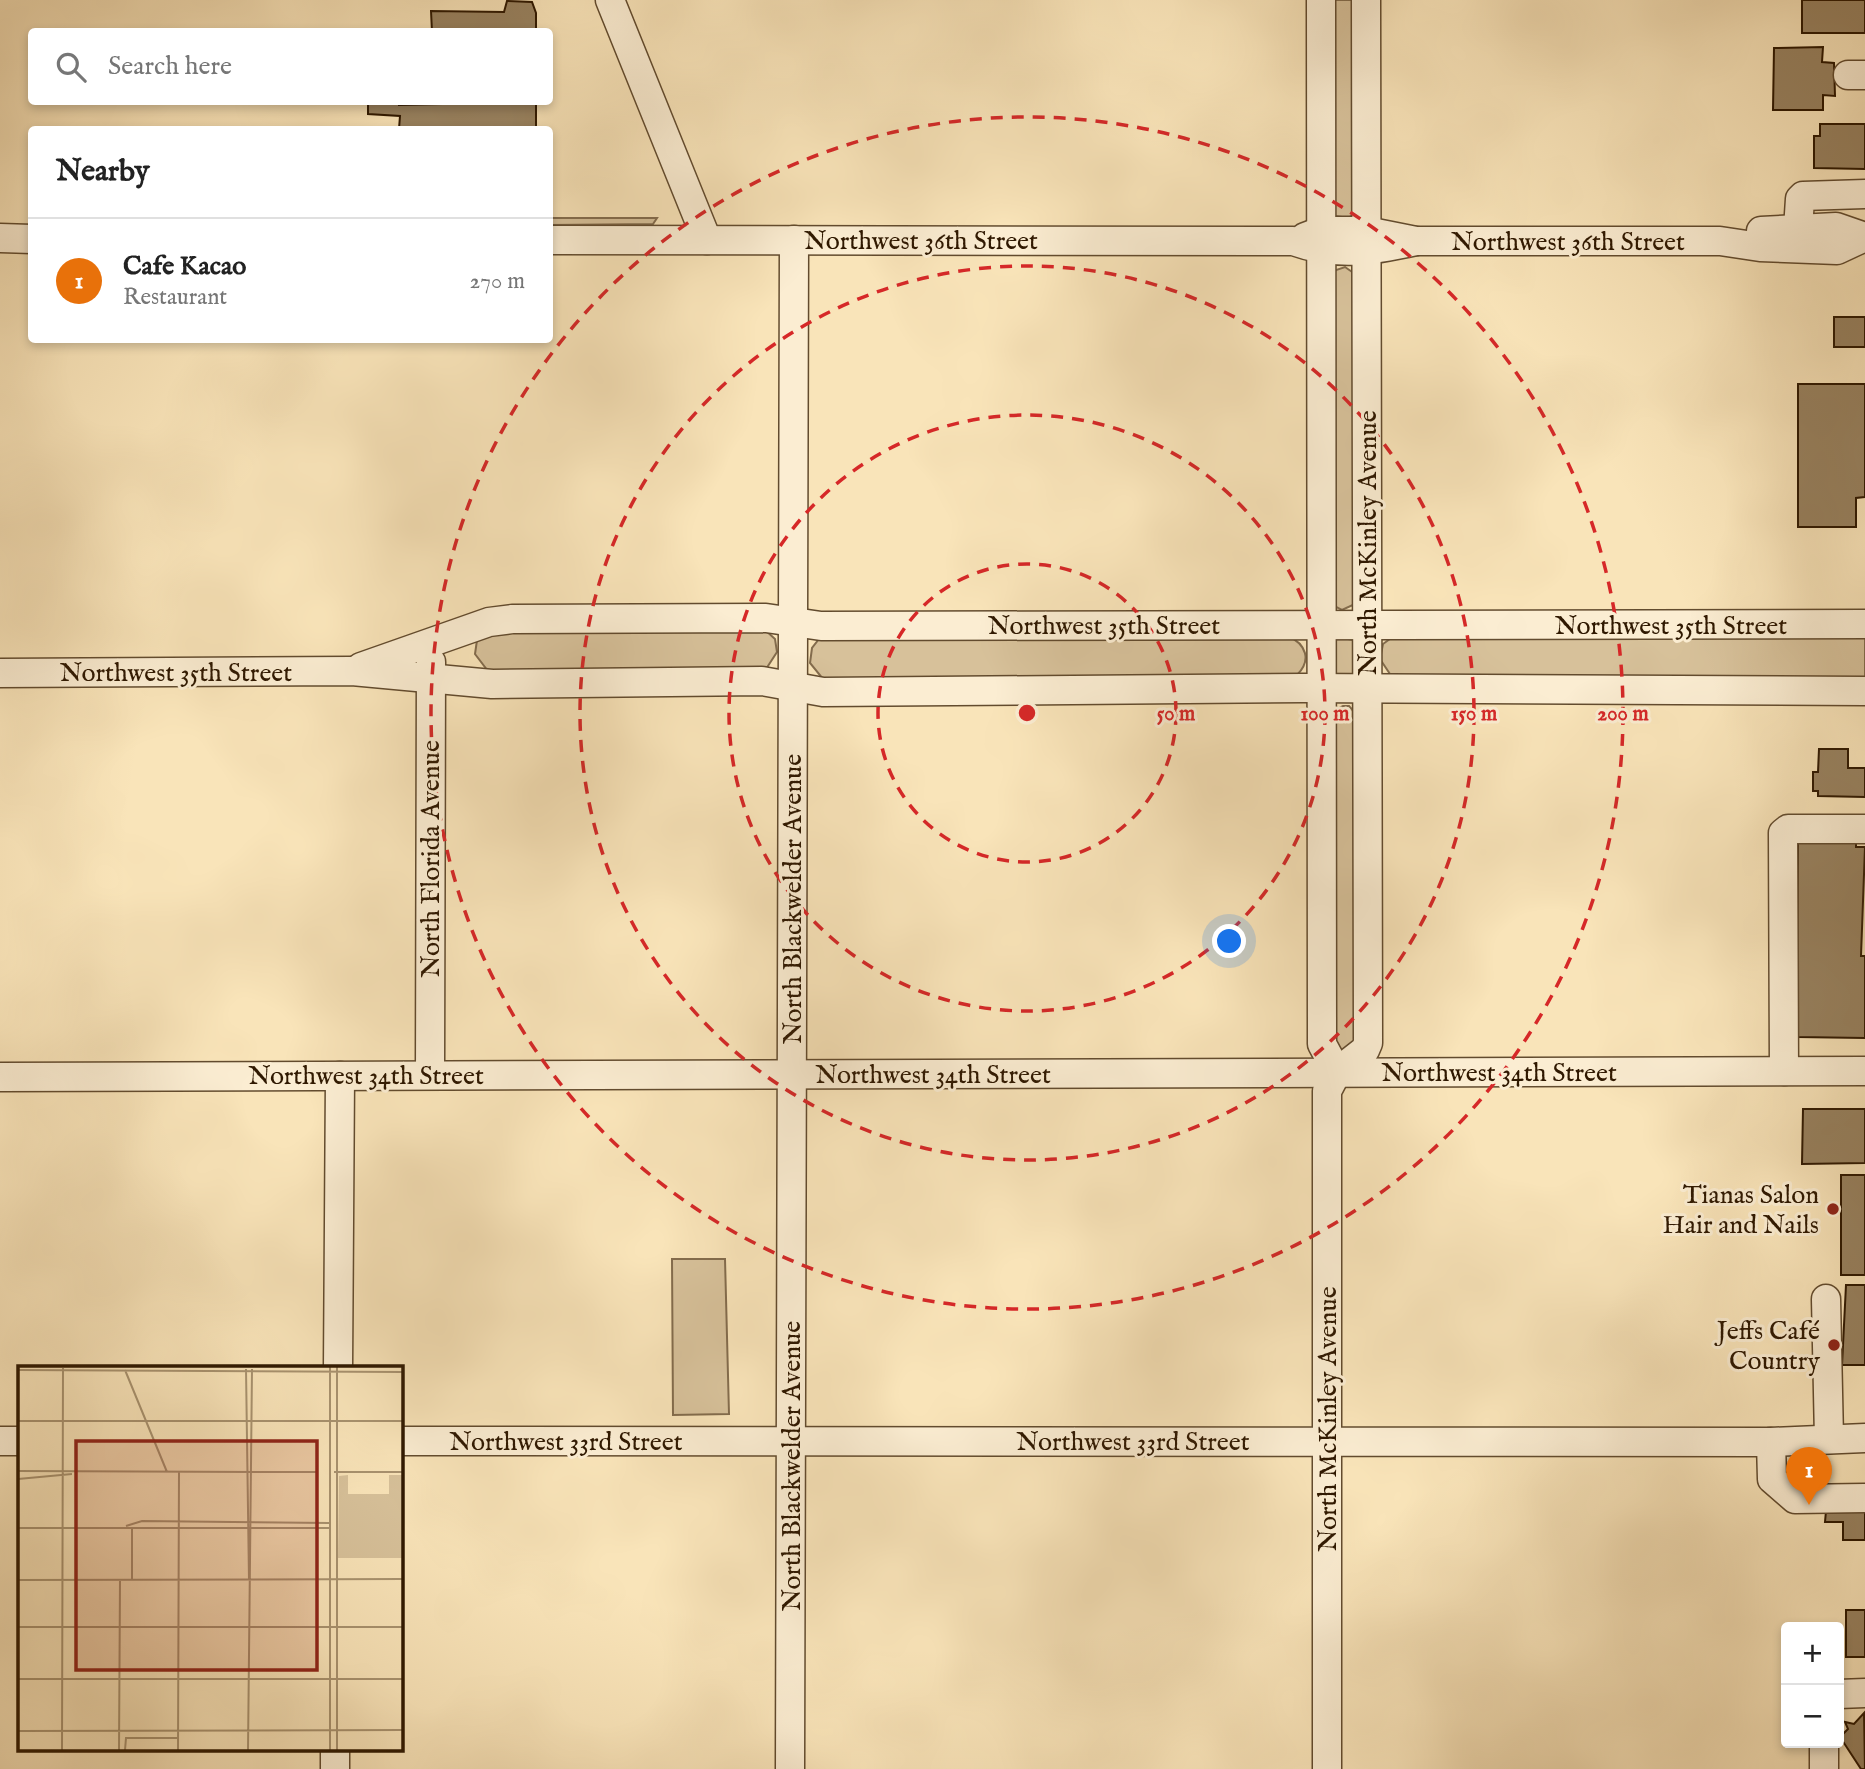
<!DOCTYPE html>
<html lang="en">
<head>
<meta charset="utf-8">
<style>
	body { margin:0; font-family:"IM FELL English",serif; background:#f2f2f2; color:#222 }
	.controls { position:absolute; right:21px; bottom:21px; display:grid; overflow:hidden; border-radius:7px; box-shadow:0 4px 10px #0003 }
	.controls button { width:63px; height:63px; display:grid; place-items:center; padding:0; border:0; border-bottom:2px solid #e0e0e0; background:#fff; color:#222; font:35px sans-serif }
	.you { position:absolute; left:1230px; top:942px; width:24px; height:24px; margin:-18px; border:5px solid #fff; border-radius:50%; background:#1a73e8; box-shadow:0 0 0 10px #1a73e833 }
	.badge { display:grid; place-items:center; width:46px; height:46px; border-radius:50%; background:#0b8043; color:#fff; font-size:23px; font-weight:700 }
	.pin { position:absolute; translate:-50% -58px; filter:drop-shadow(0 2px 4px #0008) }
	.pin::after { content:''; position:absolute; top:37px; width:24px; height:21px; background:inherit; clip-path:polygon(0 0,100% 0,50% 100%) }
	.list { margin:0; padding:0; list-style:none }
	h2 { display:flex; justify-content:space-between; align-items:center; height:91px; margin:0; padding:0 28px; font-size:30px }
	h2 small { font-size:23px; font-weight:400; color:#767676 }
	.list li { display:grid; grid-template-columns:46px 1fr auto; gap:21px; align-items:center; box-sizing:border-box; height:126px; padding:0 28px; border-top:2px solid #e0e0e0 }
	.list b { display:block; font-size:26px; white-space:nowrap }
	.list p { margin:0; font-size:23px; white-space:nowrap; color:#767676 }
	.list em { font-size:23px; font-style:normal; color:#767676 }
	.icon { flex:none; width:38px; height:38px; fill:none; stroke:currentColor; stroke-width:2; stroke-linecap:round; stroke-linejoin:round }
	.map { position:relative; flex:none; width:1865px; height:1769px; overflow:hidden }
	.search { position:absolute; background:#fff; box-shadow:0 4px 10px #0003; left:28px; top:28px; width:525px; height:77px; display:flex; align-items:center; gap:18px; box-sizing:border-box; padding:0 24px; border-radius:7px; color:#767676; font-size:26px }
	.panel { position:absolute; background:#fff; box-shadow:0 4px 10px #0003; left:28px; top:126px; width:525px; height:217px; border-radius:7px }
	.map>svg:first-child { display:block }
</style>
</head>
<body>
<div class="map">
<svg width="1865" height="1769" viewBox="0 0 1865 1769">
	<rect width="100%" height="100%" fill="#f9e4b9"/>
	<filter id="stains"><feTurbulence type="fractalNoise" baseFrequency=".00286" numOctaves="4"/><feColorMatrix values="0 0 0 0 .2 0 0 0 0 .09 0 0 0 0 .02 0 0 0 .5 -.17"/></filter>
	<radialGradient id="worn" r=".72"><stop offset=".6" stop-color="#630" stop-opacity="0"/><stop offset="1" stop-color="#630" stop-opacity=".3"/></radialGradient>
	<!-- green -->
	<g fill="#d7c19a" stroke="#836c4d" stroke-width="2">
		<polygon points="1329,0 1355,0 1353,214 1349,218 1335,216"/>
		<polygon points="550,218 657,218 653,224 550,225"/>
		<polygon points="1345,267 1355,274 1355,604 1342,610 1334,606 1331,276 1336,270"/>
		<polygon points="764,629 775,639 777,652 766,669 488,671 475,654 477,640 488,631"/>
		<polygon points="1865,635 1865,678 1392,677 1380,659 1383,644 1394,636"/>
		<path d="M1288,636C1306,644 1312,660 1297,675L823,679L810,663L812,648L819,639Z"/>
		<polygon points="1336,637 1354,640 1357,670 1352,677 1334,675 1333,640"/>
		<polygon points="1343,706 1349,706 1356,714 1358,1042 1346,1053 1334,1048 1335,710"/>
		<polygon points="672,1259 725,1259 729,1414 673,1415"/>
	</g>
	<!-- building -->
	<g fill="#988260" stroke="#2f1800" stroke-width="2">
		<rect x="1802" y="0" width="63" height="33"/>
		<polygon points="507,1 532,2 536,13 536,32 432,32 431,11 504,12"/>
		<polygon points="1823,47 1822,62 1834,63 1835,96 1823,95 1823,110 1773,110 1774,48"/>
		<polygon points="368,102 399,102 399,105 536,102 536,130 399,129 400,116 368,114"/>
		<polygon points="1820,124 1865,124 1865,169 1814,168 1814,136 1820,136"/>
		<rect x="1834" y="317" width="31" height="30"/>
		<polygon points="1798,384 1865,384 1865,497 1856,498 1856,527 1798,527"/>
		<polygon points="1819,749 1848,749 1848,768 1865,768 1865,797 1818,796 1818,791 1813,791 1813,772 1818,772"/>
		<polygon points="1798,842 1856,842 1856,847 1865,847 1861,956 1865,956 1865,1038 1797,1037"/>
		<polygon points="1803,1109 1865,1109 1865,1163 1802,1164"/>
		<rect x="1841" y="1175" width="24" height="100"/>
		<polygon points="1846,1285 1865,1285 1865,1365 1842,1365"/>
		<polygon points="1826,1511 1865,1512 1865,1540 1843,1540 1843,1522 1825,1522"/>
		<rect x="1846" y="1610" width="19" height="47"/>
		<polygon points="1864,1713 1865,1769 1861,1769 1840,1737 1848,1729 1845,1722 1854,1724"/>
	</g>
	<g fill="none" stroke-linecap="round" stroke-linejoin="round">
		<defs>
			<g id="minor">
				<polyline points="610,0 707,240"/>
				<polyline points="1321,0 1322,1044 1337,1072"/>
				<polyline points="1848,75 1865,75"/>
				<polyline points="1798,229 1800,199 1803,196 1865,194"/>
				<polyline points="1761,231 1836,227 1865,237"/>
				<polyline points="1305,237 1321,231 1366,231 1416,241 1720,241 1760,247 1837,250 1865,237"/>
				<polyline points="0,238 32,239"/>
				<path d="M550,240L1293,241C1338,257 1370,251 1416,241"/>
				<polyline points="361,667 489,622 512,619 766,618 821,626 1865,624"/>
				<polyline points="0,673 352,671 492,684 762,681 823,692 1303,688 1865,691"/>
				<polyline points="1784,1071 1783,833 1788,829 1865,829"/>
				<polyline points="430,1075 431,662"/>
				<polyline points="0,1077 1865,1071"/>
				<polyline points="1826,1299 1829,1439"/>
				<polyline points="338,1368 340,1076"/>
				<polyline points="0,1441 19,1441"/>
				<polyline points="401,1441 1771,1442 1865,1438"/>
				<polyline points="1771,1442 1772,1479 1795,1499 1865,1498"/>
				<polyline points="1839,1694 1865,1693"/>
				<polyline points="335,1769 335,1750"/>
				<polyline points="790,1769 794,240"/>
				<polyline points="1327,1769 1327,1091 1337,1072 1365,1050 1368,1043 1366,0"/>
				<polyline points="1824,1769 1824,1743"/>
			</g>
		</defs>
		<!-- minor casing -->
		<use href="#minor" stroke="#624b2e" stroke-width="31"/>
		<!-- minor -->
		<use href="#minor" stroke="#fbedd2" stroke-width="28"/>
	</g>
	<!-- distance rings -->
	<g fill="none" stroke="#d62828" stroke-width="3.5" stroke-dasharray="12 9">
		<circle cx="1027" cy="713" r="149"/>
		<circle cx="1027" cy="713" r="298"/>
		<circle cx="1027" cy="713" r="447"/>
		<circle cx="1027" cy="713" r="596"/>
	</g>
	<!-- markers -->
	<g fill="#8f2418" stroke="#fbedd2" stroke-width="2.5">
		<circle cx="1833" cy="1209" r="7"/>
		<circle cx="1834" cy="1345" r="7"/>
	</g>
	<g text-anchor="middle" stroke-width="6" stroke-linejoin="round" paint-order="stroke">
		<!-- street labels -->
		<g font-size="26" fill="#2f1800" stroke="#fbedd2">
			<text x="921" y="249">Northwest 36th Street</text>
			<text x="1568" y="250">Northwest 36th Street</text>
			<text transform="translate(1367 543) rotate(-90)" y="9">North McKinley Avenue</text>
			<text x="1104" y="634">Northwest 35th Street</text>
			<text x="1671" y="634">Northwest 35th Street</text>
			<text x="176" y="681">Northwest 35th Street</text>
			<text transform="translate(430 859) rotate(-90)" y="9">North Florida Avenue</text>
			<text transform="translate(792 899) rotate(-90)" y="9">North Blackwelder Avenue</text>
			<text x="1499" y="1081">Northwest 34th Street</text>
			<text x="933" y="1083">Northwest 34th Street</text>
			<text x="366" y="1084">Northwest 34th Street</text>
			<text transform="translate(1327 1419) rotate(-90)" y="9">North McKinley Avenue</text>
			<text x="566" y="1450">Northwest 33rd Street</text>
			<text x="1133" y="1450">Northwest 33rd Street</text>
			<text transform="translate(791 1466) rotate(-90)" y="9">North Blackwelder Avenue</text>
		</g>
		<!-- poi labels -->
		<g font-size="26" fill="#2f1800" stroke="#fbedd2" text-anchor="end">
			<text x="1819" y="1203">Tianas Salon<tspan x="1819" dy="30">Hair and Nails</tspan></text>
			<text x="1820" y="1339">Jeffs Café<tspan x="1820" dy="30">Country</tspan></text>
		</g>
	</g>
	<!-- overview -->
	<g transform="translate(18 1366)">
		<rect width="385" height="385" fill="#f9e4b9"/>
		<path d="M330,109V128H371V109H385V192H320L321,110Z" fill="#d7c19a"/>
		<path fill="none" stroke="#a8926f" stroke-width="2" d="M312,1V384M319,1V384M228,3L231,214M0,4L385,6M107,4L149,106M0,55H385M0,105L241,106M239,106H299M316,106H385M0,113L54,108M108,160L124,155L311,157M0,162H313M0,214L385,213M114,214V162M0,261H385M0,313H385M0,365L385,364M44,384L45,2M101,384L102,214M107,384L108,372H160M160,384L161,106M230,384L234,3"/>
		<path fill="#8f2418" fill-opacity="0.15" stroke="#8f2418" stroke-width="3.5" d="M58,75H299V304H58Z"/>
		<rect width="385" height="385" fill="none" stroke="#2f1800" stroke-width="3.5"/>
	</g>
	<circle cx="1027" cy="713" r="10" fill="#d62828" stroke="#fbedd2" stroke-width="3.5"/>
	<g font-size="21" text-anchor="middle" font-weight="bold" fill="#d62828" stroke="#fbedd2" stroke-width="6" stroke-linejoin="round" paint-order="stroke">
		<text x="1176" y="720">50 m</text>
		<text x="1325" y="720">100 m</text>
		<text x="1474" y="720">150 m</text>
		<text x="1623" y="720">200 m</text>
	</g>
	<rect width="100%" height="100%" filter="url(#stains)"/>
	<rect width="100%" height="100%" fill="url(#worn)"/>
</svg>
<div class="controls">
<button>+</button>
<button>−</button>
</div>
<div class="you"></div>
<div class="pin badge" style="left:1809px;top:1505px;background:#e8710a">1</div>
<div class="search"><svg class="icon" aria-label="search" viewBox="0 0 24 24"><circle cx="10" cy="10" r="6"/><path d="M15 15l6 6"/></svg>Search here</div>
<section class="panel">
<h2>Nearby<small></small></h2>
<ul class="list">
<li><span class="badge" style="background:#e8710a">1</span><div><b>Cafe Kacao</b><p>Restaurant</p></div><em>270 m</em></li>
</ul>
</section>
</div>
</body>
</html>
